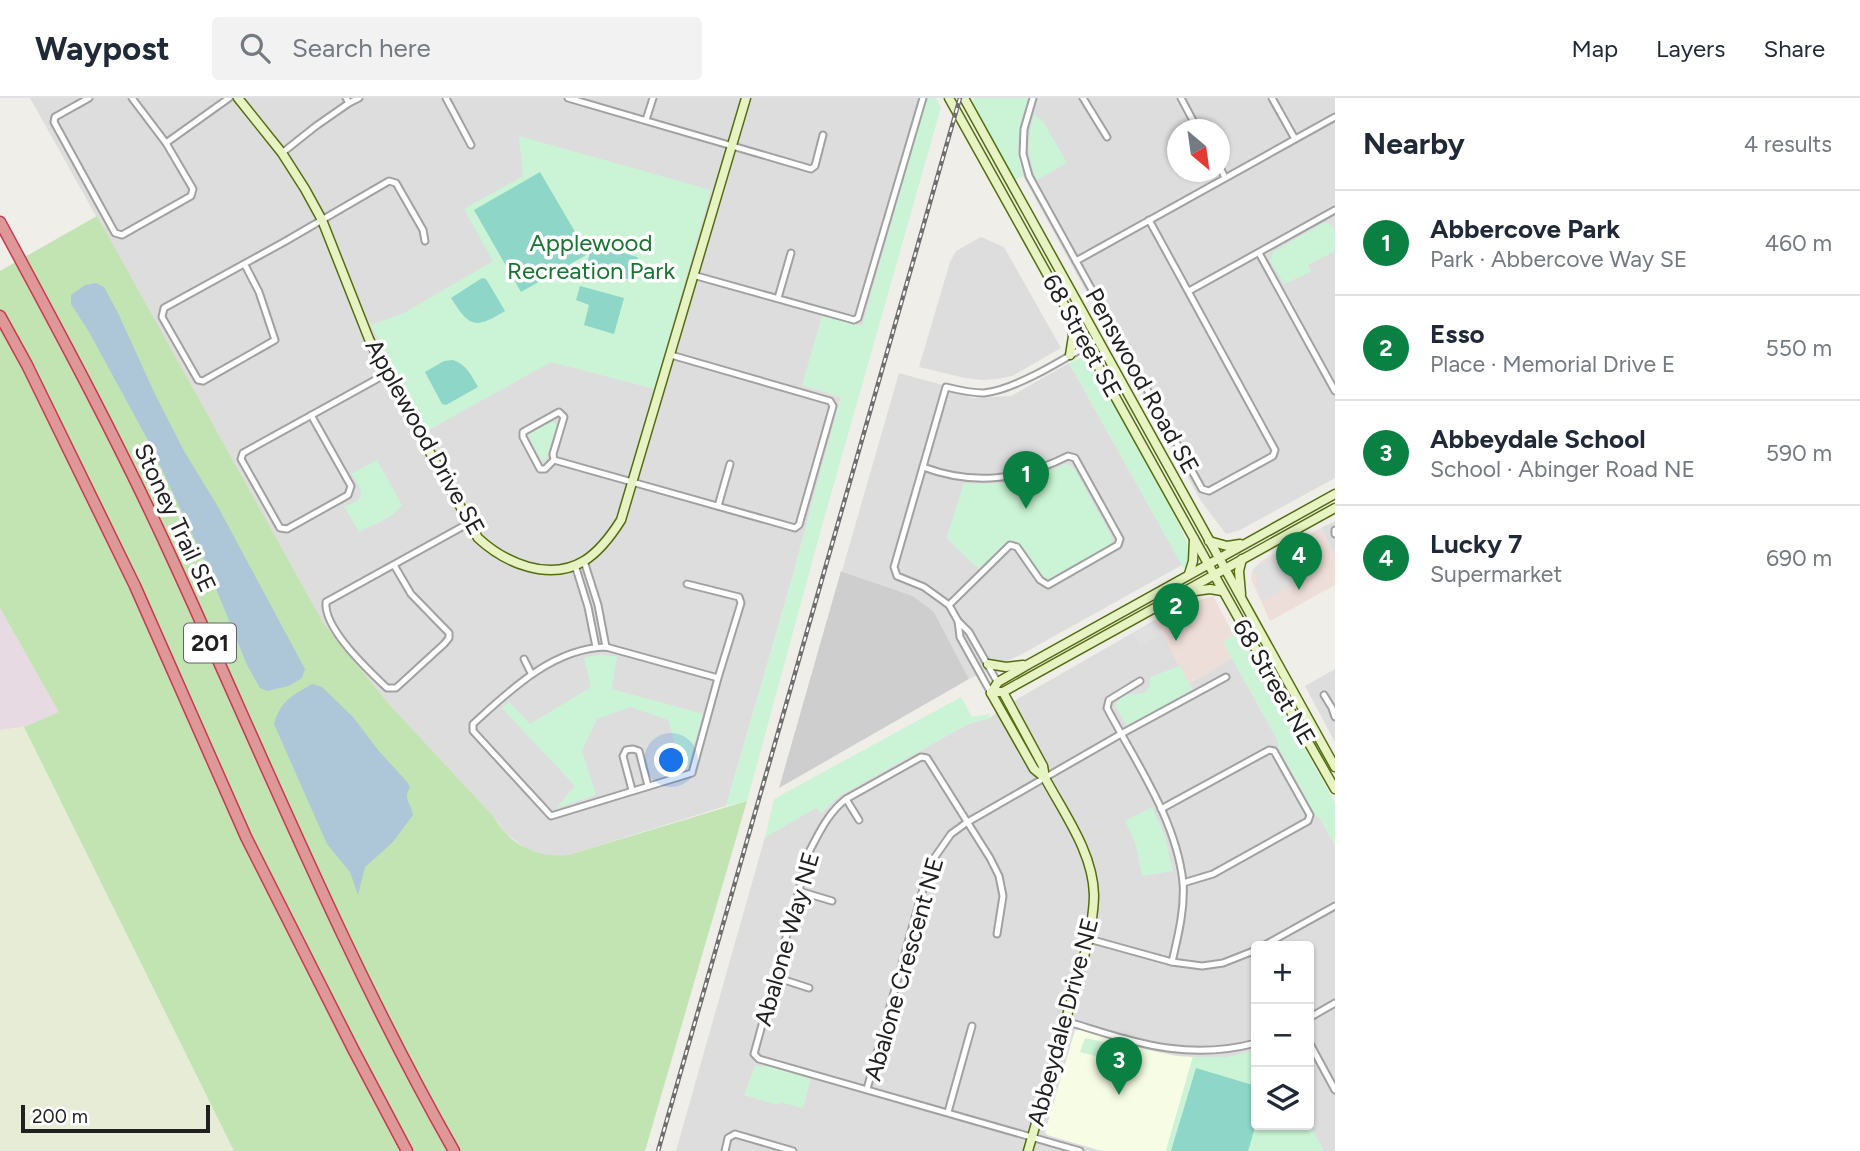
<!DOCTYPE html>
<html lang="en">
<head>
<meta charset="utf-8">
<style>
	body { margin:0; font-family:Figtree,sans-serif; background:#f2f2f3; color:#1f2937 }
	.controls { position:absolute; right:21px; bottom:21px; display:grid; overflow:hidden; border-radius:7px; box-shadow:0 2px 5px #0004 }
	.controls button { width:63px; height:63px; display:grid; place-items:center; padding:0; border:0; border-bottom:2px solid #e0e1e3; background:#fff; color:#1f2937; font:35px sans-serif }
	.compass { position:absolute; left:1167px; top:21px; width:63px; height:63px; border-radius:50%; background:#fff; box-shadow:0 2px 5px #0004; rotate:151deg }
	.scale { position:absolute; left:21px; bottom:18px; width:189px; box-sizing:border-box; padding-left:7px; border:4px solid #202020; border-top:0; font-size:19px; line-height:24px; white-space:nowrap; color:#202020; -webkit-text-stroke:5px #fff; paint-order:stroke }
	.you { position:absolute; left:672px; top:663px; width:24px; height:24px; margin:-18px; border:5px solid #fff; border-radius:50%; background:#1a73e8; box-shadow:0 0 0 10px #1a73e833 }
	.badge { display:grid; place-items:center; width:46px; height:46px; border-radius:50%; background:#0b8043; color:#fff; font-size:23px; font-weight:700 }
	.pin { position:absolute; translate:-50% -58px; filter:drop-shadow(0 2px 4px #0008) }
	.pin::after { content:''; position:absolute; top:37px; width:24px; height:21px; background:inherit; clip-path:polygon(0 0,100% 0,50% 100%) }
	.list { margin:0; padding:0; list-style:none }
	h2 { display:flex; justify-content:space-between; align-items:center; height:91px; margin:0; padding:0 28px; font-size:30px }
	h2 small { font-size:23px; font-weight:400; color:#747a83 }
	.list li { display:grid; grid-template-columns:46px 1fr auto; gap:21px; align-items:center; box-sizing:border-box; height:105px; padding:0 28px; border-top:2px solid #e0e1e3 }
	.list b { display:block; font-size:26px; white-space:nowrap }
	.list p { margin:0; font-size:23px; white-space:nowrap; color:#747a83 }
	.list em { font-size:23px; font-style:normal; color:#747a83 }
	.icon { flex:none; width:38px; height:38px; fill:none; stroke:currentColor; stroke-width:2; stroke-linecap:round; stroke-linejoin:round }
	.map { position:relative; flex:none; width:1335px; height:1053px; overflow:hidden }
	header { display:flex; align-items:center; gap:42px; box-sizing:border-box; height:98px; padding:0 35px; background:#fff; border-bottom:2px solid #e0e1e3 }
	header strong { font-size:33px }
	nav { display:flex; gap:38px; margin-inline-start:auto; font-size:24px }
	.search { width:490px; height:63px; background:#f2f2f3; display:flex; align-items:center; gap:18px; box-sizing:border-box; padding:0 24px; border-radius:7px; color:#747a83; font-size:26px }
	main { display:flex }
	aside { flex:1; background:#fff }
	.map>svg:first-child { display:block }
</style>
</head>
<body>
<header>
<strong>Waypost</strong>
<div class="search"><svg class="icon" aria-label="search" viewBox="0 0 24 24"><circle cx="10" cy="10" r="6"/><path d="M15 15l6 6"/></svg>Search here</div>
<nav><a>Map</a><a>Layers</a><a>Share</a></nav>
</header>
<main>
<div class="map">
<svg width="1335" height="1053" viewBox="0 0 1335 1053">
	<rect width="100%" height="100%" fill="#f0eee8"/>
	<!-- residential -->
	<g fill="#dedddd" fill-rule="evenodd">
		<polygon points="30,0 927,0 862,229 802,287 841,299 793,477 726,708 568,757 556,758 543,756 527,751 505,735 494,719 389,606 324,526"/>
		<path d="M1028,0H1335V380L1240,432L1226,436L1201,403L1023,78L1018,50V36ZM1178,32H1220V74H1178Z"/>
		<polygon points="981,139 1004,149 1061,250 1012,278 998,281 982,282 965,280 919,269 950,164 956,153"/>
		<polygon points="1069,265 1182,467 1022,556 969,581 934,514 913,498 842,473 899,275 939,286 972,300 1011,298"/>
		<polygon points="1335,423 1335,456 1321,430"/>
		<path d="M1155,522L1189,586L1232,560L1278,643V648L1315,717L1319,719L1335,747V1053H676L765,739L817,709L821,715L839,698L968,626L989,620L1019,600ZM1256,848H1309V1027H1256Z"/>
		<polygon points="1335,571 1335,644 1305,588"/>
	</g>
	<!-- commercial -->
	<g fill="#eeded9">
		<polygon points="1321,430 1335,456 1335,487 1270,523 1251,481 1252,473 1261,463"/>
		<polygon points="1213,498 1234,537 1223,544 1232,560 1189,586 1155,522 1192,505"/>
	</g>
	<!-- industrial -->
	<polygon fill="#e8dae3" points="0,510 60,614 24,629 0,632"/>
	<!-- education -->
	<polygon fill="#f7fce4" points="1075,932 1081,932 1148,952 1177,958 1193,959 1166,1053 1102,1053 1047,1037 1045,1034"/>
	<!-- religious -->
	<polygon fill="#cecece" points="841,473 913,498 934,514 969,581 779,690"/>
	<!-- farmland -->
	<polygon fill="#e6ecd5" points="24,629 234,1053 0,1053 0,632"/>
	<!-- grass -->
	<path fill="#c2e4b3" d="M97,118L324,526L389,606L494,719C509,747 538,760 568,757L747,703L645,1053H234L24,629L59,614L0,510V173Z"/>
	<!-- park -->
	<g fill="#caf4d5">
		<polygon points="927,0 936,0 941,9 820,435 747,703 726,708 793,477 841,299 802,287 822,218 862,228"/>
		<path d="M974,0H1028C1020,29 1014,49 1023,78L1015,82L973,6Z"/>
		<path d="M1034,17L1043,23L1067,65L1037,82C1027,60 1027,39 1034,17Z"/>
		<polygon points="519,38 711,92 654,291 551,264 425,334 371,227 404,215 493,163 464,111 523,78"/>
		<polygon points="1323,125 1329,125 1335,132 1335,153 1308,167 1311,174 1284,186 1270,163 1273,154"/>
		<polygon points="1082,259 1087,261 1095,269 1171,407 1188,447 1190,460 1188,467 1184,471 1069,265"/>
		<polygon points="551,324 556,325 557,328 545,364 542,363 529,339 529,336"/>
		<path d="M377,362L402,407C393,420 373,427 359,434L344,408C368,402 363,392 351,376Z"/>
		<path d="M1065,366L1070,367L1075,372L1111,437L1112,443L1108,448L1051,480L1047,481L1041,476L1019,445C1014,442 1011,442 1005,446L979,471L947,441V438L964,385C1000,388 1033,382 1065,366Z"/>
		<polygon points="1237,535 1241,536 1335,705 1335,747 1319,719 1315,717 1278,648 1278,643 1223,544"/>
		<polygon points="598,557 617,558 612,591 703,616 688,668 683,671 668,622 630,609 597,621 582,653 596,697 556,710 575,688 502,610 509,604 530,626 591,589 584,560"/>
		<path d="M1180,568L1193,592L1127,628L1115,608C1121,595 1132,597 1144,595L1150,588V579Z"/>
		<polygon points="961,599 972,619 990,616 989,620 968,626 839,698 821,715 816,710 765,739 774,701"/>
		<polygon points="1152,709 1165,738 1173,773 1142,778 1135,744 1125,723"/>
		<polygon points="1085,940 1117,947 1115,959 1098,956 1097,958 1080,954"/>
		<polygon points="1256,952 1256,1027 1309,1026 1324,1053 1166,1053 1193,959 1227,959"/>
		<polygon points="755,968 768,968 811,981 803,1010 780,1004 778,1007 744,997"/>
	</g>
	<!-- pitch -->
	<g fill="#8ed6c8">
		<polygon points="540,74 588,156 521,194 474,112"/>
		<polygon points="598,147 637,159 641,165 637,179 631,182 592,170 588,162 591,151"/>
		<path d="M482,180L486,181L505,213C475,231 470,230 451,200Z"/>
		<polygon points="580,188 624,200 614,236 584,227 589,207 576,202"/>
		<path d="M453,262C467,267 471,277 478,289L446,307L442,306L425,274L444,263Z"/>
		<polygon points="1196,970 1256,988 1256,1026 1248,1053 1171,1053"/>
	</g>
	<!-- parking -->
	<g fill="#e0e0e0">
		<polygon points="1295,445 1310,471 1306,473 1308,478 1263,503 1256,489 1257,480 1253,472 1255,469"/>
		<polygon points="1155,524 1162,536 1140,548 1133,535"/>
	</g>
	<!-- water -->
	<g fill="#adc6d8">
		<polygon points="96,185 104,189 118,215 154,294 184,353 217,407 305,571 302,580 289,588 267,593 260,590 247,567 204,461 150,346 89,234 71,206 71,197 85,187"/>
		<path d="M312,586L322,589L353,619L378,652L408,685L410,690C402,699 412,707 413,717L392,745L365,769L358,797L350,774L327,746L274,626C281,602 292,598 312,586Z"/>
	</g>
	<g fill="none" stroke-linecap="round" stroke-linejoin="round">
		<defs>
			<g id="street">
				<polyline points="89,0 55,19 54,24 115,135 122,137 191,98 193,91 166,45 132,0"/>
				<polyline points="346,0 349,5 359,0"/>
				<polyline points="446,0 471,47"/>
				<polyline points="568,0 811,71 815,68 823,37"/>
				<polyline points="1033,0 1024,31 1023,56 1029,78 1202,391 1209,393 1273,358 1275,352 1149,122"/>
				<polyline points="1083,0 1107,39"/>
				<polyline points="1181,0 1198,32"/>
				<polyline points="1272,0 1295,41"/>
				<polyline points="646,22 653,0"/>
				<polyline points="166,45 229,0"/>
				<polyline points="282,55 316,28 349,5"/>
				<polyline points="1220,69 1225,80"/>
				<polyline points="1259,155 1335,293"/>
				<polyline points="1076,163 1335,19"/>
				<polyline points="245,167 259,194 275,242 203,283 198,282 162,219 164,210 284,144 389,83 396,85 423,132 425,143"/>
				<polyline points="693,177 854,222 858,220 923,0"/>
				<polyline points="1189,193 1335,112"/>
				<polyline points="778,200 791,155"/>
				<polygon points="559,314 564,319 553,356 554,362 545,371 540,371 523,339 523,334"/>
				<polyline points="311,317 351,388 348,397 287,431 280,430 241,361 243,355 386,276"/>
				<polyline points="554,362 795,430 799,427 833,308 830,303 671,257"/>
				<path d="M923,369C974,388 1020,382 1068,358L1075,360L1120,441L1118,447L1048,487L1040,482L1017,449L1010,447L949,507"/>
				<polyline points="718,408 730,366"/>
				<polyline points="1335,432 1335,436"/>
				<polyline points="584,463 598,507 606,549"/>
				<path d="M394,467L411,496L449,535V540L444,546L396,590H387C369,573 323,530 326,504L469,425"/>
				<polyline points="575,467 588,509 596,549"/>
				<path d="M687,486L739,499L741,505L718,580L692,675L551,718L473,633V626C509,593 553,550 606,549L718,580"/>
				<polyline points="958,523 969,534 998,585"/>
				<polyline points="524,561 531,575"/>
				<path d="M1140,583L1109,602L1107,610C1136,665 1176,721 1183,784C1185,811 1178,838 1172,864"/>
				<path d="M991,595L960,539L958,523L949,507L924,489L897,478L894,469L946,289C958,292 971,295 984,295C1016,292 1069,258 1098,241"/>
				<polyline points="1324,597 1332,610 1335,619"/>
				<polyline points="632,692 623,658 626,652 633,651 639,653 648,688"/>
				<polyline points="846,701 859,722"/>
				<polyline points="1161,711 1269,652 1274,653 1310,717 1308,723 1213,776 1183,785"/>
				<polyline points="799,793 832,803"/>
				<path d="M997,836L1003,798L999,778L990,760L927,660L921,659L846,701C829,714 820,733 810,752L754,956L759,961L1080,1053"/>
				<polyline points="1089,841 1172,864 1202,868 1223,865 1256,852"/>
				<polyline points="1263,848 1335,808"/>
				<polyline points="775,879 809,890"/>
				<polyline points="1309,920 1335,905"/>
				<path d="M1065,923C1133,943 1184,964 1256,945"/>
				<polyline points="1309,944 1335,992"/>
				<polyline points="867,991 930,766 951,736 966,725 1121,636 1226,579"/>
				<polyline points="948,1014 972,928"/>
				<polyline points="725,1053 728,1040 735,1036 793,1053"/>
			</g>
			<g id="secondary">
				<path d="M238,0L282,55L305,91L322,122L369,241L386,276L478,440C505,465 549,484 584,463C600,453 611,438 621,422L746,0"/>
				<path d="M949,0C1078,230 1204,462 1335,691"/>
				<polyline points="964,0 1335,669"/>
				<polyline points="1070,257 1073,238 1072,224"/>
				<polyline points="1209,443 1227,448 1240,446"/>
				<polyline points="1189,476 1193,463 1194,441"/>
				<polyline points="1188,494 1210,491 1222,493"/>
				<polyline points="1241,496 1239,473 1242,461"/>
				<polyline points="988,566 1006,569 1023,567"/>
				<polyline points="998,594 1003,594 1335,410"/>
				<path d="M1003,594L1043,668L1045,680C1065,717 1093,755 1094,797C1094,812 1091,826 1089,841L1028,1053"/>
				<polyline points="991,595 998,584 1029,566 1335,396"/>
				<polyline points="991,595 1034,671 1045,680"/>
			</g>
			<g id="highway">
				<path d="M0,124C61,237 122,350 175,467C265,663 347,865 454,1053"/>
				<polyline points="0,218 27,267 135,488 246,739 353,951 407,1053"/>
			</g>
		</defs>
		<!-- street casing -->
		<use href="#street" stroke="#a1a1a1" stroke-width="9"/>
		<!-- secondary casing -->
		<use href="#secondary" stroke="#526e10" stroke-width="11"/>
		<!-- highway casing -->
		<use href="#highway" stroke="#c9394f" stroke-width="13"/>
		<!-- street -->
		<use href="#street" stroke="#fff" stroke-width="5"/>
		<!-- secondary -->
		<use href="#secondary" stroke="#e7f3c2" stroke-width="8"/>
		<!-- highway -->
		<use href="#highway" stroke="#de9898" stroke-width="10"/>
		<defs>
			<polyline id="rail" points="658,1053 960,0"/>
		</defs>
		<!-- rail casing -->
		<use href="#rail" stroke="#6e6e6e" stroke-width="4.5"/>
		<!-- rail -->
		<use href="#rail" stroke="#fff" stroke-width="2" stroke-dasharray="5" stroke-linecap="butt"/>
	</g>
	<g text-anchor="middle" stroke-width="7" stroke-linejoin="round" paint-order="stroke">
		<!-- shield labels -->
		<rect fill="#fff" stroke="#636363" stroke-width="2" x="184" y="525.5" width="52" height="39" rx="5"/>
		<g font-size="23" font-weight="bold" fill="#202020">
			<text x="210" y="553">201</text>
		</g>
		<!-- park labels -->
		<g font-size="24" fill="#177531" stroke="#fff">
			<text x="591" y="153">Applewood<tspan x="591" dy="28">Recreation Park</tspan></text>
		</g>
		<!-- street labels -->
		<g font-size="24" fill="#202020" stroke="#fff">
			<text transform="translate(1082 238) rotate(61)" y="8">68 Street SE</text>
			<text transform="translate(1142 283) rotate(61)" y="8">Penswood Road SE</text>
			<text transform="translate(425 339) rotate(61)" y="8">Applewood Drive SE</text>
			<text transform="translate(175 420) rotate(65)" y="8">Stoney Trail SE</text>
			<text transform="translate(1274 584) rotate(60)" y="8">68 Street NE</text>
			<text transform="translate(787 841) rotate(-74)" y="8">Abalone Way NE</text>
			<text transform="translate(904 871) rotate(-74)" y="8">Abalone Crescent NE</text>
			<text transform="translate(1063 924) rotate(-75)" y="8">Abbeydale Drive NE</text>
		</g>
	</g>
</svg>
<div class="controls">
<button>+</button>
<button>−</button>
<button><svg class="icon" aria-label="layers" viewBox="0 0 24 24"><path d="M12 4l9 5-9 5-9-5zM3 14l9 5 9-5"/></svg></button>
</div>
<svg class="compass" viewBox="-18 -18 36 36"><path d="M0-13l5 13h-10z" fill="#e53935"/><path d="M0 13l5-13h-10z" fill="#747a83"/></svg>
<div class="scale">200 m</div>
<div class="you"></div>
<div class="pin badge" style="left:1026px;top:411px">1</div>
<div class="pin badge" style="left:1176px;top:543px">2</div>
<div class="pin badge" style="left:1119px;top:997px">3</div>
<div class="pin badge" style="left:1299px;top:492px">4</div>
</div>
<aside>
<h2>Nearby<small>4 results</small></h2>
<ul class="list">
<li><span class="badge">1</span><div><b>Abbercove Park</b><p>Park · Abbercove Way SE</p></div><em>460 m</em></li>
<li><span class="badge">2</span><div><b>Esso</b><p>Place · Memorial Drive E</p></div><em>550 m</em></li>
<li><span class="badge">3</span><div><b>Abbeydale School</b><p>School · Abinger Road NE</p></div><em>590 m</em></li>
<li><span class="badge">4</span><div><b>Lucky 7</b><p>Supermarket</p></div><em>690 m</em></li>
</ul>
</aside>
</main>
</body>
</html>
